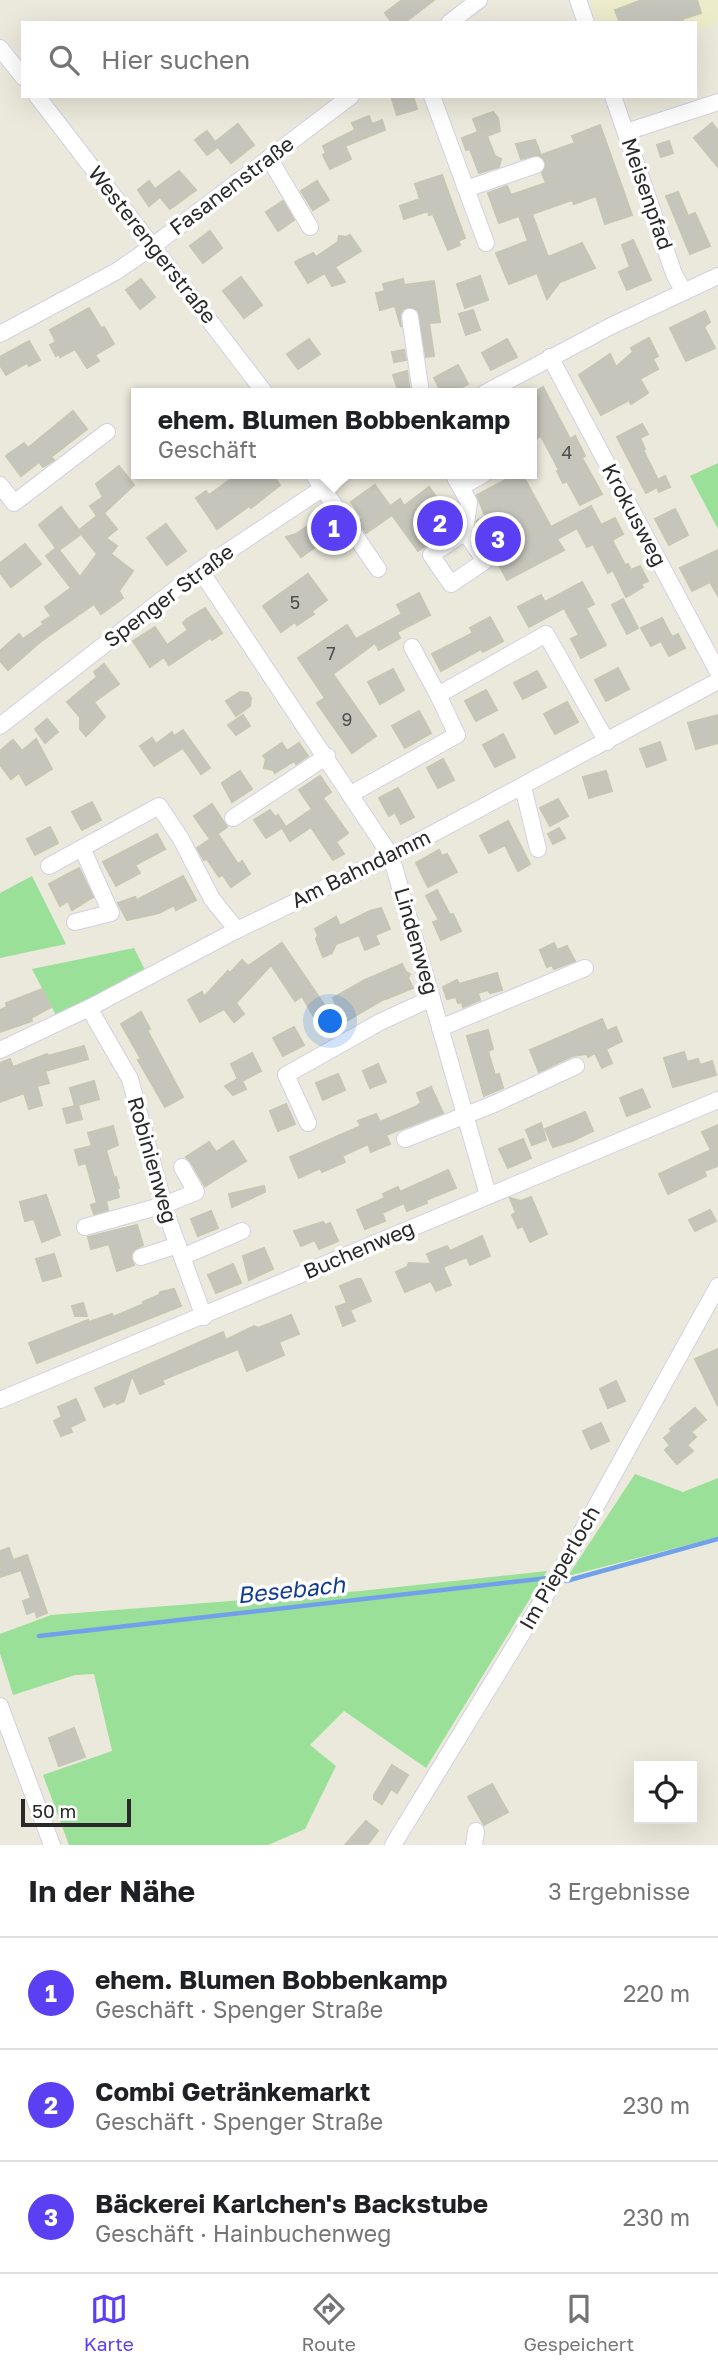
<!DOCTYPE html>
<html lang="de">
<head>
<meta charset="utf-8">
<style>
	body { margin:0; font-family:"Golos Text",sans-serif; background:#f2f2f2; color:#202124 }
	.controls { position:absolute; right:21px; bottom:21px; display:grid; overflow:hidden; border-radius:0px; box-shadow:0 7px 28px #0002 }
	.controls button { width:63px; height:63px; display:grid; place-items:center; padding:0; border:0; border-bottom:2px solid #e0e0e0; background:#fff; color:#202124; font:35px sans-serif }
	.scale { position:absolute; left:21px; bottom:18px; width:110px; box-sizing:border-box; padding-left:7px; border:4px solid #292929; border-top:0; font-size:19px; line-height:24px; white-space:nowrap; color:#292929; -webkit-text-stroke:5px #fff; paint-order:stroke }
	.you { position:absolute; left:331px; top:1022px; width:24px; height:24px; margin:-18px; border:5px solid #fff; border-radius:50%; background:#1a73e8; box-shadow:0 0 0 10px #1a73e833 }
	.badge { display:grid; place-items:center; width:46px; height:46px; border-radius:50%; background:#5b40f3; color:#fff; font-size:23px; font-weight:700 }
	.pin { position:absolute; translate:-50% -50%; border:4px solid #fff; box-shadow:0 2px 7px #0006 }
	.popup { position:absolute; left:131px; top:388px; width:406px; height:91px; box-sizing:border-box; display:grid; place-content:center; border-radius:0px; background:#fff; filter:drop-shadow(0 2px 5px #0005); font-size:23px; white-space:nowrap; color:#757577 }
	.popup b { font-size:26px; color:#202124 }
	.popup::after { content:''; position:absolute; left:50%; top:100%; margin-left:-14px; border:14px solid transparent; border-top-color:#fff }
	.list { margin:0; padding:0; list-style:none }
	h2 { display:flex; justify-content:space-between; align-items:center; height:91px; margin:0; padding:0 28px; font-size:30px }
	h2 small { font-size:23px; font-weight:400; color:#757577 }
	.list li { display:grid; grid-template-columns:46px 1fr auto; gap:21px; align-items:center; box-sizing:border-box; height:112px; padding:0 28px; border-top:2px solid #e0e0e0 }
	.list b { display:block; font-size:26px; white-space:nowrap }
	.list p { margin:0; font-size:23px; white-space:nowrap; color:#757577 }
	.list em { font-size:23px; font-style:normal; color:#757577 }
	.icon { flex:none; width:38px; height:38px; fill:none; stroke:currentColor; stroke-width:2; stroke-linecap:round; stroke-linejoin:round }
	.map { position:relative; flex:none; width:718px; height:1845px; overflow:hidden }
	.search { position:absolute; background:#fff; box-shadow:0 7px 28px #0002; left:21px; right:21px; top:21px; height:77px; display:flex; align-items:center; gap:18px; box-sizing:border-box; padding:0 24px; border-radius:0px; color:#757577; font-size:26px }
	.sheet { height:427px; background:#fff }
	nav { display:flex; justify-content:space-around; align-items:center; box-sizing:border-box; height:98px; border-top:2px solid #e0e0e0; background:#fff; font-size:19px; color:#757577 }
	nav a { display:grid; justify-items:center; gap:4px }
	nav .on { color:#5b40f3 }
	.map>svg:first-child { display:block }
</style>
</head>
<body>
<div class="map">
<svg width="718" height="1845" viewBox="0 0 718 1845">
	<rect width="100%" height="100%" fill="#ebe9db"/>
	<!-- education -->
	<polygon fill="#ececcb" points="590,0 718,0 718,23 695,31 695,23 598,23"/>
	<!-- green -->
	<g fill="#9ae099">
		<polygon points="718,463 718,529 690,476"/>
		<polygon points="32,876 66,944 0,958 0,893"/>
		<polygon points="134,948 145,970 57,1017 32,969"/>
		<polygon points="635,1474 683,1492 718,1478 718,1537 568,1576"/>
		<polygon points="547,1571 426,1768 344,1711 310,1745 336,1766 305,1829 268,1845 69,1845 43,1775 112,1751 94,1674 75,1675 13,1695 0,1653 0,1634 51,1615 360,1591"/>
	</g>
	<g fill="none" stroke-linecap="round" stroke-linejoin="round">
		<!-- stream -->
		<g stroke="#71a1ea" stroke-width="4.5">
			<polyline points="566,1581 718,1539"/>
			<polyline points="39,1636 548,1578"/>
		</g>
	</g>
	<!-- building -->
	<g fill="#c6c5bb" stroke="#c6c6b5" stroke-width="2" fill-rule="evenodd">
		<polygon points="402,0 434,0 404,23 392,23 385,13"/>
		<polygon points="642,0 697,0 701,13 682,19 684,23 620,23 615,10"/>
		<polygon points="391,96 413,96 417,109 397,115"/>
		<polygon points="493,112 498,118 500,131 487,136 495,156 501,159 499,167 479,173 470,149 466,150 462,138 478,132 473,119"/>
		<polygon points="369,116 372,124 382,120 385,130 345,146 351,159 330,169 323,155 326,153 323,146 355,130 352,123"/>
		<polygon points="712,123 718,131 718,167 694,138"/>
		<polygon points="238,124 254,145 231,163 218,147 207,155 195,140 207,131 215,142"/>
		<polygon points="600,125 632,215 605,224 596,196 574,204 572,200 532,214 548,257 582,243 595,268 560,282 547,299 537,273 509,284 496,253 528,241 519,216 499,223 488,193 507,186 511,195 546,183 542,173 546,166 543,158 537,155 521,159 516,144 535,140 541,155 575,143 572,136"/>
		<polygon points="669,141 673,153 661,157 657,145"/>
		<polygon points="179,171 196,190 170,209 160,197 149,206 138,190 149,181 155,189"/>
		<polygon points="442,175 465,238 458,241 460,245 448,250 433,214 429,215 428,211 404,219 400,206 420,199 415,184"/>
		<polygon points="317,181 329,200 313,210 301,191"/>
		<polygon points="678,192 688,216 695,213 710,246 690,254 666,196"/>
		<polygon points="283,201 294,220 278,231 266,212"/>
		<polygon points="210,231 222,248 203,263 190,246"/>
		<polygon points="350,235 361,251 335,267 345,282 332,286 325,273 308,283 295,262 313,253 316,257 338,242 339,236 346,237"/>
		<polygon points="633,240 651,280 627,290 619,272 630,267 622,245"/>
		<polygon points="480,276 488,300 465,308 457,284"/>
		<polygon points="241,277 262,305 244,318 223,291"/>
		<polygon points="141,279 155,297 140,309 126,290"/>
		<polygon points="403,279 404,285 434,281 440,322 429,323 434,356 426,357 418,310 409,307 403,309 400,314 401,327 395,306 380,310 376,293 385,291 383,284"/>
		<polygon points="89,308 101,328 104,327 114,344 95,355 99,361 87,368 75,349 60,357 59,354 56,356 50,345 56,342 50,330"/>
		<polygon points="473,310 480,330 466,335 459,314"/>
		<polygon points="705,311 710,322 704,327 715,348 686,361 670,328"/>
		<polygon points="649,338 658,356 653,359 658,369 640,379 648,393 631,404 629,400 601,415 579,375 610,354 616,367 633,352 631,348"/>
		<polygon points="309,339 320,354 298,369 287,354"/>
		<polygon points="507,339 517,357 491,370 482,353"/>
		<polygon points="29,341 40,360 29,366 27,363 6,375 0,365 0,357"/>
		<polygon points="404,350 406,360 394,362 392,352"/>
		<polygon points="458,365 468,384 450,393 442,393 434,378"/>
		<polygon points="407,371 410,393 399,393 393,375"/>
		<polygon points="543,387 570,439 575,436 585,456 582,458 602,494 580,505 567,481 563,483 557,471 559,470 541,436 532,441 532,394"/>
		<polygon points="73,411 87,429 51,457 54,460 43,467 39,462 21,476 6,456 24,443 28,448"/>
		<polygon points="642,424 648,434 640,438 645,449 643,450 658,480 665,476 670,487 659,492 657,487 646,493 617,437"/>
		<path d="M119,466L134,485L104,513L117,529L106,538L117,546L111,554L133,571L119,591L123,598L101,614L94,604L40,642L8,670L0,661V651L19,634L23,639L44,624L42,622L51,616L45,607L71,588L46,556L56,548L39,525L61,507L79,530L97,516L90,506L103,497L96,484ZM81,534L97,554L80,577L59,550Z"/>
		<polygon points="238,474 272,474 280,485 251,508 249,506 217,529 196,498 206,491 209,495"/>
		<polygon points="517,474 522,474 551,527 591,506 601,525 615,518 623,534 612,540 625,565 628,564 631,570 640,566 648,581 641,584 643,587 626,597 613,570 608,573 593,544 587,547 577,528 557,539 564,550 507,580 477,524 477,521 485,516 477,495"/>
		<polygon points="375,485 390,506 400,499 404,506 429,487 451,518 449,530 418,551 392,515 366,533 358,521 362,518 351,502"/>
		<polygon points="675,509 688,535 669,545 655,519"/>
		<polygon points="327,513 339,530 301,557 286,537 296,534"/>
		<polygon points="166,524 186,551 167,565 147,538"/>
		<polygon points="25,544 41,564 11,587 0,573 0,563"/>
		<polygon points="718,550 718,596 710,582 692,591 680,568"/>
		<polygon points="308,574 327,600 312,611 314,614 297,625 295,622 281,632 263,606"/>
		<polygon points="582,582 594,604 586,608 606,645 581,658 571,639 579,635 564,608 529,627 518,607 541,595 545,602"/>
		<polygon points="419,593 430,615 397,632 400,638 379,650 375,643 333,674 376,736 352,753 317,703 325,698 298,658 347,625 356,639 402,614 397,605"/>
		<polygon points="623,599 638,628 627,634 612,605"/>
		<polygon points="205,608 222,633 212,640 210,638 169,665 164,657 150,667 133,641 155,627 167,645 188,630 183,623 187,619"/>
		<polygon points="490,617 503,641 483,652 481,649 441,671 432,654 473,633 470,628"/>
		<polygon points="662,618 672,637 678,634 685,648 669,656 661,641 651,646 641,628"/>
		<polygon points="104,664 119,684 94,702 105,717 86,736 80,729 80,717 67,702 97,677 94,672"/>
		<polygon points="618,668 629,689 606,701 595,680"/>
		<polygon points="393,669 404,690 380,704 368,682"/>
		<polygon points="537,671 546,687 523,699 514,683"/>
		<polygon points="486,690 497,710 476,721 465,701"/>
		<polygon points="240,692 248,693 251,698 250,706 236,716 226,701"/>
		<polygon points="567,702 578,722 555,734 544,714"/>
		<polygon points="419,711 431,733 405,748 392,726"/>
		<polygon points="243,715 250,726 236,735 228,725"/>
		<polygon points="718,715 718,743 696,749 688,723"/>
		<polygon points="47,719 58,732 45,743 35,729"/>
		<polygon points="183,730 210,768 201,774 183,748 154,766 140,746 152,738 156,744 172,732 174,736"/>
		<polygon points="503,734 515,757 495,767 483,745"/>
		<polygon points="36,739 52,769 26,785 19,773 11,779 0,765 0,751 13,740 22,751"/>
		<polygon points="660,742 666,760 647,767 640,749"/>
		<polygon points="282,743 287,751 299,743 308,756 296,764 294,761 275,773 273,770 264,768 266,759 263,756"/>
		<polygon points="443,759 454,780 438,788 427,768"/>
		<polygon points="240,771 252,789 232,802 222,783"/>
		<polygon points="606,771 612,791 589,798 583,777"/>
		<polygon points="320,776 331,792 323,798 348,833 336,842 344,854 333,860 311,827 290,841 283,829 312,809 299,790"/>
		<polygon points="398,788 414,817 401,824 395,812 389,816 379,798"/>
		<polygon points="558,799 568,816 550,826 540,808"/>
		<polygon points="92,802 101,820 82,830 72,812"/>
		<polygon points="212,804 227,827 210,839 194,816"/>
		<polygon points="270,810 275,817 278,815 285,826 266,838 254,820"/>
		<polygon points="508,821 530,864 518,871 505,845 489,853 480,836"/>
		<polygon points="50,827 58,843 35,855 27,839"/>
		<polygon points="559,828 565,838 553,844 548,834"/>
		<polygon points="157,834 165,849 135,865 140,873 116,886 103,862"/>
		<polygon points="218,834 238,864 242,861 250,874 231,887 222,874 219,877 207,859 204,860 197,848"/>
		<polygon points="439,850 442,856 447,854 457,872 428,887 416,863"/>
		<polygon points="79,868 93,897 72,910 68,901 60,906 49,884"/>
		<polygon points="183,876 196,900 176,910 174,905 159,913 127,920 118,903 135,897 137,900"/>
		<polygon points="437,890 450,915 453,914 461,931 441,940 433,922 439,920 426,896"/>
		<polygon points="381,908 390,929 375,935 379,944 365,950 359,935 336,944 332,953 323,957 316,939 318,935 315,929 336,917 340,926 370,911"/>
		<polygon points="282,943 338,1025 323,1033 302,996 295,1001 271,965 236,1003 244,1014 234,1022 224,1009 200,1022 188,1000 202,992 204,997 228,971 230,973 242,960 248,966"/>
		<polygon points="554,943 557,950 567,946 575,961 554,969 552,965 547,967 540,950"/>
		<polygon points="402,964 406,972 410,974 408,978 413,988 386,999 386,998 343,1023 333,998 365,980"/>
		<polygon points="497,973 502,990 490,993 488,990 478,993 480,1000 463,1007 462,1002 458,1003 456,997 447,999 443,987 457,980 459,984"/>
		<polygon points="42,989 51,1007 31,1018 32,1021 0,1032 0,1010 7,1007 6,1003"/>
		<polygon points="141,1012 150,1029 147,1030 183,1097 165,1107 138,1060 141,1059 121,1024"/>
		<polygon points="602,1019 607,1031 616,1027 622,1041 606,1049 612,1063 602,1068 595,1053 588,1057 587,1054 572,1056 539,1072 530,1050"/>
		<polygon points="294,1027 304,1045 283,1056 273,1038"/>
		<polygon points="488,1030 493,1049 488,1051 495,1075 499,1074 503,1088 484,1096 467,1036"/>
		<polygon points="84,1046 88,1059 45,1071 49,1083 37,1086 42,1105 29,1109 24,1093 0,1102 0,1063 10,1059 13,1067 47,1054 48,1056"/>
		<polygon points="684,1052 687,1062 698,1059 700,1065 712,1061 716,1075 673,1087 664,1058"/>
		<polygon points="252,1053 261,1071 242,1081 246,1089 233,1095 225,1086 238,1079 231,1064"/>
		<polygon points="378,1064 386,1082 370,1088 363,1071"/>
		<polygon points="338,1074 345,1090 323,1100 316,1083"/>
		<polygon points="94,1081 99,1099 78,1105 82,1119 67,1123 63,1109 75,1106 70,1088"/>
		<polygon points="431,1087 443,1113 386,1135 390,1144 371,1152 368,1144 342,1156 345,1162 322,1172 320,1168 299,1178 290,1157 361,1126 358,1121 376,1114 380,1122 415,1107 421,1103 417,1093"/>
		<polygon points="642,1089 650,1107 627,1116 620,1098"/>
		<polygon points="286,1104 295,1124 278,1131 270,1111"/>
		<polygon points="585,1112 593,1131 572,1141 553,1147 545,1129"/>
		<polygon points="541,1123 546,1140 532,1145 526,1130"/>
		<polygon points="718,1125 718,1166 704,1171 706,1176 668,1194 659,1174 711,1150 702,1132"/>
		<polygon points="113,1126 118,1145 106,1150 114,1178 116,1177 119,1188 117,1189 119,1197 106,1201 108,1210 94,1214 91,1205 97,1203 86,1163 79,1165 75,1150 92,1146 88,1133"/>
		<polygon points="523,1139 531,1158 508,1168 499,1149"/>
		<polygon points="233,1141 246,1161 205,1186 191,1162 186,1157 209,1142 216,1152"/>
		<polygon points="448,1170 456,1188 426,1200 427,1203 407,1211 404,1203 382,1213 385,1221 365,1229 357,1210 385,1198 383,1194 398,1187 400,1192"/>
		<polygon points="264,1186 265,1192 232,1207 229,1194"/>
		<polygon points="46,1195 60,1235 42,1242 34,1219 25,1221 20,1202"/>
		<polygon points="531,1197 547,1234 530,1242 523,1226 518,1228 512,1215 516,1213 510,1198 521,1201"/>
		<polygon points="710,1210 716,1221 695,1231 689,1220"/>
		<polygon points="211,1211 218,1228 198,1236 191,1219"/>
		<polygon points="323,1222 325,1225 330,1223 338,1241 319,1249 315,1240 301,1246 294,1231"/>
		<polygon points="137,1225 143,1245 134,1250 131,1254 134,1265 117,1271 109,1244 91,1249 88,1237"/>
		<polygon points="482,1236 490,1256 470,1265 467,1257 443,1267 451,1285 436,1291 431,1281 405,1292 396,1272 407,1267 409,1263 431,1264 427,1254 447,1246 450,1251"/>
		<polygon points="264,1248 273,1269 249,1280 243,1256"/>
		<polygon points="54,1254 61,1276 43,1281 36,1259"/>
		<polygon points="233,1264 241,1283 216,1293 208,1275"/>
		<polygon points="357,1279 361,1279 371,1301 350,1310 340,1286"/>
		<polygon points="174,1289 181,1306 37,1363 29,1343 88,1320 89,1322 112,1314 113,1317 144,1304 143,1302 159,1295 160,1292"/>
		<polygon points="83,1303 87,1316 75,1316 72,1306"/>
		<polygon points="347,1303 355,1321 343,1326 336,1307"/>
		<polygon points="291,1315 299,1334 279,1342 284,1355 247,1371 238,1349 162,1380 164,1384 140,1394 132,1375 124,1401 117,1404 115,1402 104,1407 95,1388 223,1332 226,1340 254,1326 258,1328"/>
		<polygon points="718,1349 718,1406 695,1359"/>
		<polygon points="616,1381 625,1401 608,1408 600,1389"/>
		<polygon points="76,1399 85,1420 70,1427 72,1432 61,1436 54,1421 62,1417 58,1407"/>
		<polygon points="695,1408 706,1420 691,1432 696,1437 687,1445 693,1451 677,1464 665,1450 670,1445 664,1438 672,1431 670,1429"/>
		<polygon points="601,1423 609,1441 591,1449 583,1431"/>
		<polygon points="9,1548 13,1560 27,1555 47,1613 37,1617 35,1611 27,1614 23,1601 31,1598 21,1570 0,1577 0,1551"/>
		<polygon points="74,1728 85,1757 59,1766 49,1738"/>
		<polygon points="392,1765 408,1775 397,1793 391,1789 382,1804 374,1799 374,1795"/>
		<polygon points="492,1784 508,1812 484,1825 468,1797"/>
		<polygon points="366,1821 378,1831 367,1845 345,1845"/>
	</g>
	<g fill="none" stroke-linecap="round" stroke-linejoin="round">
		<defs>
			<g id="minor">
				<polyline points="578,0 586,23"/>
				<polyline points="449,23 479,0"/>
				<polyline points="0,48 23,77"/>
				<polyline points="37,96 265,393"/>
				<polyline points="432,96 486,243"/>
				<polyline points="613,96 674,274 683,290"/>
				<polyline points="626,132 718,102"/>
				<polyline points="269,158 310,227"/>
				<polyline points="466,189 536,165"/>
				<polyline points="410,317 421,393"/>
				<polyline points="0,334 117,271 153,246 351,96"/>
				<polyline points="550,357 718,672"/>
				<polyline points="485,393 611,326 718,276"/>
				<polyline points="313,474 378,569"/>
				<polyline points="453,474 469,502 465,532 485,561 451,584 431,555 465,532"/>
				<polyline points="0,485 14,503 107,432"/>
				<polyline points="461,487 484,474"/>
				<polyline points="200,570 391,856 488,1195"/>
				<polyline points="412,647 438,695"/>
				<polyline points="0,726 200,570 344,474"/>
				<polyline points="523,787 538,849"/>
				<polyline points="351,794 457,735 438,695 546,634 607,742"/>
				<polyline points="233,818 327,756"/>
				<polyline points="49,866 159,806 181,839 212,899 237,930"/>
				<polyline points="75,922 111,913 82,848"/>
				<polyline points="89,1008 130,1079 166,1213 204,1317"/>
				<polyline points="440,1028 585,968"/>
				<polyline points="0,1050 89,1008 237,930 391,856 718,681"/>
				<polyline points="308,1123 286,1075 380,1022 432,998"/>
				<polyline points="405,1139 494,1104 576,1066"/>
				<polyline points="85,1227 164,1205 196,1192 182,1167"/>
				<polyline points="141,1257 178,1245"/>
				<polyline points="182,1257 242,1231"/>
				<polyline points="0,1400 718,1100"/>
				<polyline points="0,1706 52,1845"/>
				<polyline points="393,1845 559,1573 718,1286"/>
				<polyline points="474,1845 476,1831"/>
			</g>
		</defs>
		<!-- minor casing -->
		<use href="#minor" stroke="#d3d0e1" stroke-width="18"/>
		<!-- minor -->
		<use href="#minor" stroke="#fff" stroke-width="16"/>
	</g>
	<g text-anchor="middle" stroke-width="7" stroke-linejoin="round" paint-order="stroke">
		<!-- number labels -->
		<g font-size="18" fill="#50504e">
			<text x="567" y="459">4</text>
			<text x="295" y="609">5</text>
			<text x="331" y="660">7</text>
			<text x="347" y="726">9</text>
		</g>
		<!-- street labels -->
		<g font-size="21" fill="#292929" stroke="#fff">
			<text transform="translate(232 186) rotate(-37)" y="7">Fasanenstraße</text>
			<text transform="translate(647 194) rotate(71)" y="7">Meisenpfad</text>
			<text transform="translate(152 245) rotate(52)" y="7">Westerengerstraße</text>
			<text transform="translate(634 515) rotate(62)" y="7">Krokusweg</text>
			<text transform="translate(169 596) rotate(-37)" y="7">Spenger Straße</text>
			<text transform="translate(361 869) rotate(-26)" y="7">Am Bahndamm</text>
			<text transform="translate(416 941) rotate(74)" y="7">Lindenweg</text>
			<text transform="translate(152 1160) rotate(74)" y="7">Robinienweg</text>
			<text transform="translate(359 1250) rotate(-23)" y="7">Buchenweg</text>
			<text transform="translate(560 1568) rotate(-60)" y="7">Im Pieperloch</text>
		</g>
		<!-- water labels -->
		<g font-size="23" font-style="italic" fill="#123c94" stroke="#fff">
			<text transform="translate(291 1590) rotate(-6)" y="8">Besebach</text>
		</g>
	</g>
</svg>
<div class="controls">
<button><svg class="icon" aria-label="locate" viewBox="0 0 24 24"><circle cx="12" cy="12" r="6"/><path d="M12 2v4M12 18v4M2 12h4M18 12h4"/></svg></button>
</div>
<div class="scale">50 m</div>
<div class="you"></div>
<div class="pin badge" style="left:334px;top:528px">1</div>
<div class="popup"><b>ehem. Blumen Bobbenkamp</b>Geschäft</div>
<div class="pin badge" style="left:440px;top:523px">2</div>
<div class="pin badge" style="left:498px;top:539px">3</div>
<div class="search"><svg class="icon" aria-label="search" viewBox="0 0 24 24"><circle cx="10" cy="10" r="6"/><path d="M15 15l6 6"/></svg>Hier suchen</div>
</div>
<section class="sheet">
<h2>In der Nähe<small>3 Ergebnisse</small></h2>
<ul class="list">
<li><span class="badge">1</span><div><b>ehem. Blumen Bobbenkamp</b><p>Geschäft · Spenger Straße</p></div><em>220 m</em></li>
<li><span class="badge">2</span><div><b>Combi Getränkemarkt</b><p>Geschäft · Spenger Straße</p></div><em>230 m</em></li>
<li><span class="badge">3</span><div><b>Bäckerei Karlchen's Backstube</b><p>Geschäft · Hainbuchenweg</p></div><em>230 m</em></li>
</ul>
</section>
<nav>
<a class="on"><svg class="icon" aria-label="map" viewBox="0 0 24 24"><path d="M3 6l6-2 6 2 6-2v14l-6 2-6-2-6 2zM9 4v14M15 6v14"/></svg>Karte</a>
<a><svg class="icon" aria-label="directions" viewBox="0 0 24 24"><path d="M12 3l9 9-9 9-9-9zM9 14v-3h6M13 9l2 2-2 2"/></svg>Route</a>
<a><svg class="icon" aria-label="saved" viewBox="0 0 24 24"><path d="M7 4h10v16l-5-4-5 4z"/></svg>Gespeichert</a>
</nav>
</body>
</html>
